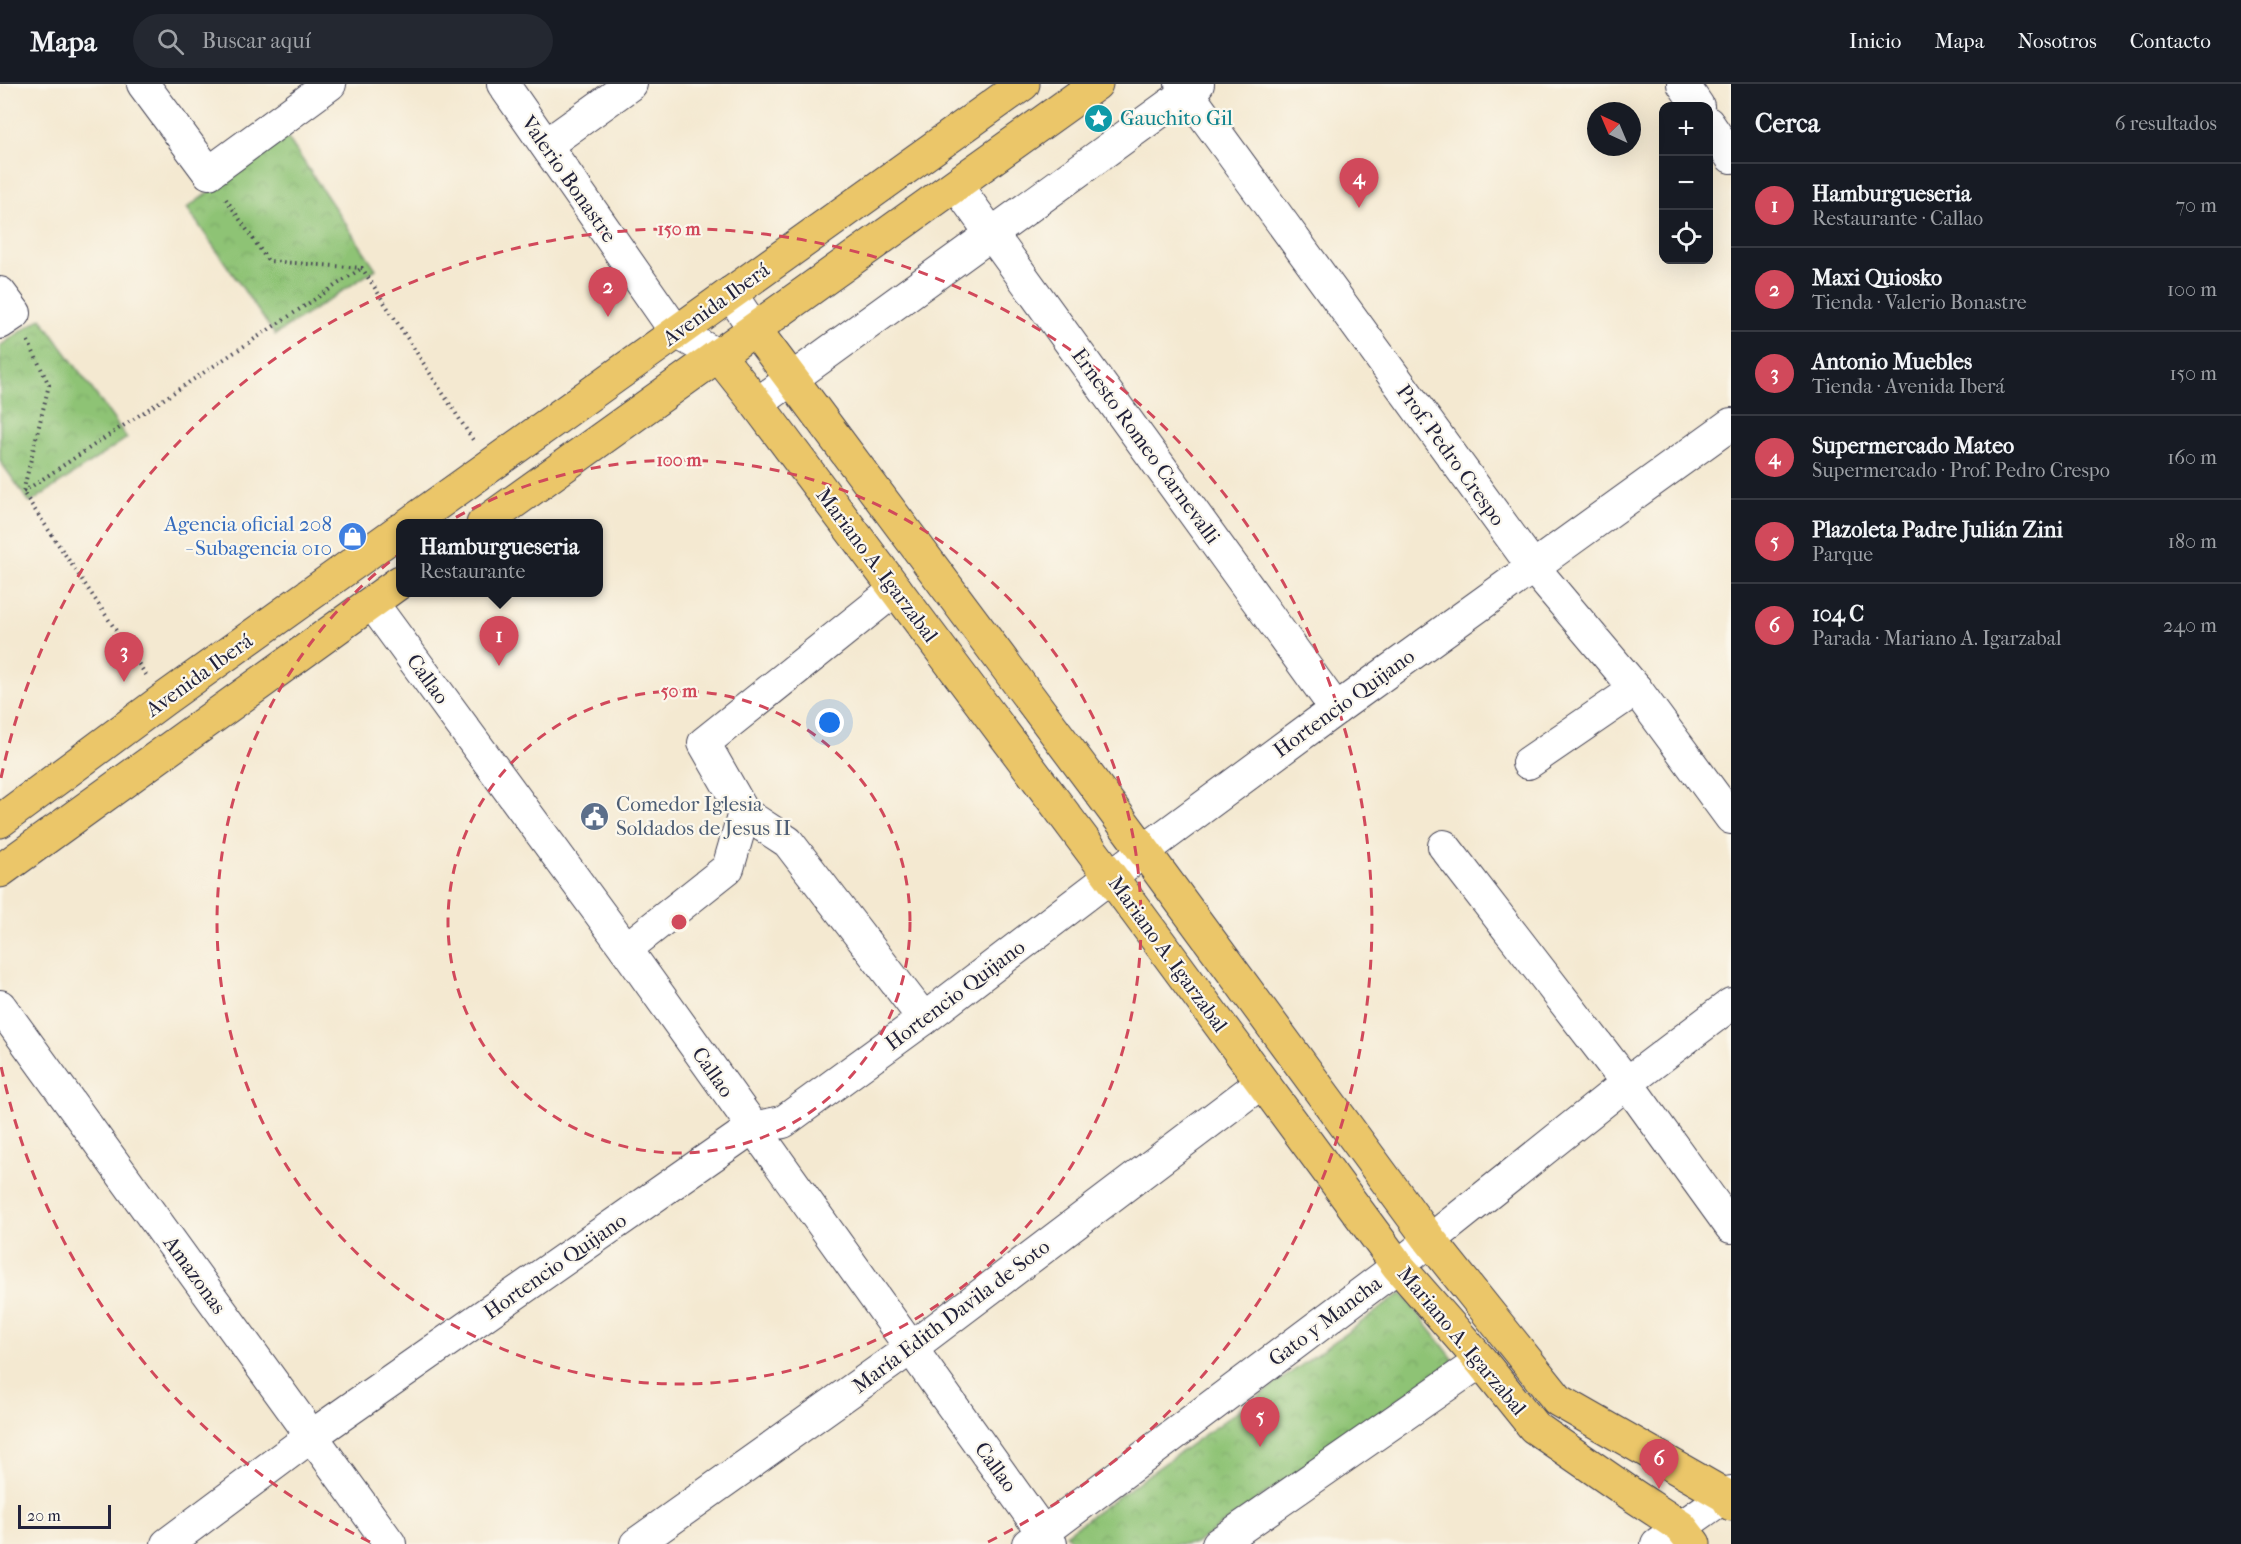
<!DOCTYPE html>
<html lang="es">
<head>
<meta charset="utf-8">
<style>
	body { margin:0; font-family:"IM FELL French Canon",serif; background:#242831; color:#f1f3f6 }
	.controls { position:absolute; right:18px; top:18px; display:grid; overflow:hidden; border-radius:12px; box-shadow:0 6px 24px #0002 }
	.controls button { width:54px; height:54px; display:grid; place-items:center; padding:0; border:0; border-bottom:2px solid #363941; background:#171b24; color:#f1f3f6; font:30px sans-serif }
	.compass { position:absolute; left:1587px; top:18px; width:54px; height:54px; border-radius:50%; background:#171b24; box-shadow:0 6px 24px #0002; rotate:316deg }
	.scale { position:absolute; left:18px; bottom:15px; width:93px; box-sizing:border-box; padding-left:6px; border:3px solid #22223b; border-top:0; font-size:16px; line-height:21px; white-space:nowrap; color:#22223b; -webkit-text-stroke:4px #fbf7ec; paint-order:stroke }
	.you { position:absolute; left:830px; top:639px; width:21px; height:21px; margin:-15px; border:4px solid #fff; border-radius:50%; background:#1a73e8; box-shadow:0 0 0 9px #1a73e833 }
	.badge { display:grid; place-items:center; width:39px; height:39px; border-radius:50%; background:#d1495b; color:#fff; font-size:20px; font-weight:700 }
	.pin { position:absolute; translate:-50% -50px; filter:drop-shadow(0 2px 3px #0008) }
	.pin::after { content:''; position:absolute; top:32px; width:21px; height:18px; background:inherit; clip-path:polygon(0 0,100% 0,50% 100%) }
	.popup { position:absolute; left:396px; top:435px; width:207px; height:78px; box-sizing:border-box; display:grid; place-content:center; border-radius:12px; background:#171b24; filter:drop-shadow(0 2px 4px #0005); font-size:20px; white-space:nowrap; color:#9ea1a6 }
	.popup b { font-size:22px; color:#f1f3f6 }
	.popup::after { content:''; position:absolute; left:50%; top:100%; margin-left:-12px; border:12px solid transparent; border-top-color:#171b24 }
	.list { margin:0; padding:0; list-style:none }
	h2 { display:flex; justify-content:space-between; align-items:center; height:78px; margin:0; padding:0 24px; font-size:26px }
	h2 small { font-size:20px; font-weight:400; color:#9ea1a6 }
	.list li { display:grid; grid-template-columns:39px 1fr auto; gap:18px; align-items:center; box-sizing:border-box; height:84px; padding:0 24px; border-top:2px solid #363941 }
	.list b { display:block; font-size:22px; white-space:nowrap }
	.list p { margin:0; font-size:20px; white-space:nowrap; color:#9ea1a6 }
	.list em { font-size:20px; font-style:normal; color:#9ea1a6 }
	.icon { flex:none; width:33px; height:33px; fill:none; stroke:currentColor; stroke-width:2; stroke-linecap:round; stroke-linejoin:round }
	.map { position:relative; flex:none; width:1731px; height:1460px; overflow:hidden }
	header { display:flex; align-items:center; gap:36px; box-sizing:border-box; height:84px; padding:0 30px; background:#171b24; border-bottom:2px solid #363941 }
	header strong { font-size:28px }
	nav { display:flex; gap:33px; margin-inline-start:auto; font-size:21px }
	.search { width:420px; height:54px; background:#242831; display:flex; align-items:center; gap:15px; box-sizing:border-box; padding:0 21px; border-radius:33px; color:#9ea1a6; font-size:22px }
	main { display:flex }
	aside { flex:1; background:#171b24 }
	.map>svg:first-child { display:block }
</style>
</head>
<body>
<header>
<strong>Mapa</strong>
<div class="search"><svg class="icon" aria-label="search" viewBox="0 0 24 24"><circle cx="10" cy="10" r="6"/><path d="M15 15l6 6"/></svg>Buscar aquí</div>
<nav><a>Inicio</a><a>Mapa</a><a>Nosotros</a><a>Contacto</a></nav>
</header>
<main>
<div class="map">
<svg width="1731" height="1460" viewBox="0 0 1731 1460">
	<defs>
		<pattern id="park-crowns" width="20" height="18" patternUnits="userSpaceOnUse" patternTransform="scale(1.5)"><rect width="20" height="18" fill="#8ec375"/><path d="M2 6a3 3 0 1 1 6 0M12 15a3 3 0 1 1 6 0" fill="none" stroke="#7aa766"/></pattern>
	</defs>
	<rect width="100%" height="100%" fill="#fbf7ec"/>
	<filter id="ink" filterUnits="userSpaceOnUse"><feTurbulence type="fractalNoise" baseFrequency=".0167" numOctaves="2"/><feDisplacementMap in="SourceGraphic" scale="12" xChannelSelector="R" yChannelSelector="G"/><feConvolveMatrix kernelMatrix="1 2 1 2 8 2 1 2 1" color-interpolation-filters="sRGB"/></filter>
	<filter id="wash" filterUnits="userSpaceOnUse"><feTurbulence type="fractalNoise" baseFrequency=".008" numOctaves="4" result="noise"/><feDisplacementMap in="SourceGraphic" scale="24" xChannelSelector="R" yChannelSelector="G"/><feGaussianBlur stdDeviation="1.35" result="paint"/><feColorMatrix in="noise" values="0 0 0 0 0 0 0 0 0 0 0 0 0 0 0 0 0 1.4 0 .05"/><feComposite in="paint" operator="in"/></filter>
	<g filter="url(#wash)">
		<rect width="100%" height="100%" fill="#f4e9d1"/>
		<!-- park -->
		<g fill="url(#park-crowns)" stroke="#587258" stroke-width="1.5">
			<polygon points="287,53 376,185 275,251 187,124"/>
			<polygon points="41,234 127,354 30,419 0,377 0,262"/>
			<polygon points="1402,1209 1454,1276 1195,1460 1074,1460 1066,1450"/>
		</g>
	</g>
	<g filter="url(#ink)">
		<g fill="none" stroke-linecap="round" stroke-linejoin="round">
			<defs>
				<g id="minor">
					<polyline points="143,0 209,89 330,0"/>
					<polyline points="503,0 676,248 719,272"/>
					<polyline points="1181,0 1533,483 1636,605 1731,734"/>
					<polyline points="1683,0 1698,22"/>
					<polyline points="1708,39 1731,73"/>
					<polyline points="546,61 631,0"/>
					<polyline points="956,101 1336,625"/>
					<polyline points="0,209 15,229 0,239"/>
					<polyline points="730,209 755,246"/>
					<polyline points="757,320 1198,0"/>
					<polyline points="372,519 626,865 1051,1460"/>
					<polyline points="1528,679 1636,605"/>
					<polyline points="744,729 788,758 924,935"/>
					<polyline points="1444,762 1627,999 1731,1143"/>
					<polyline points="626,865 728,784 744,729 704,659 896,505"/>
					<polyline points="0,922 390,1460"/>
					<polyline points="167,1460 313,1351 752,1044 783,1038 924,935 1144,767 1336,625 1731,340"/>
					<polyline points="636,1460 911,1264 1262,998"/>
					<polyline points="1028,1460 1398,1182 1627,999 1731,920"/>
					<polyline points="1218,1460 1481,1277"/>
					<polyline points="1657,1460 1731,1408"/>
				</g>
				<g id="major">
					<polyline points="755,246 1144,767 1430,1156 1558,1316 1726,1412 1731,1420"/>
					<polyline points="719,272 757,320 1111,793 1398,1182 1481,1277 1534,1343 1631,1410 1681,1443 1694,1460"/>
					<polyline points="409,440 1023,0"/>
					<polyline points="483,440 1096,0"/>
					<polyline points="0,737 163,616 400,446"/>
					<polyline points="0,787 400,498"/>
				</g>
			</defs>
			<!-- minor casing -->
			<use href="#minor" stroke="#424052" stroke-width="34"/>
			<!-- major casing -->
			<use href="#major" stroke="#424052" stroke-width="35"/>
			<!-- path -->
			<g stroke="#424052" stroke-width="4" stroke-dasharray="1.5 4.5" stroke-linecap="butt">
				<polyline points="226,115 268,177 362,184 473,356"/>
				<polyline points="28,257 49,301 23,408 146,591"/>
				<polyline points="23,408 362,184"/>
			</g>
			<!-- minor -->
			<use href="#minor" stroke="#fff" stroke-width="32"/>
			<!-- major -->
			<use href="#major" stroke="#ebc669" stroke-width="33"/>
		</g>
	</g>
	<!-- distance rings -->
	<g fill="none" stroke="#d1495b" stroke-width="3" stroke-dasharray="10 8">
		<circle cx="679" cy="838" r="231"/>
		<circle cx="679" cy="838" r="462"/>
		<path d="M370 1458A693 693 0 0 1 1 982M1 694A693 693 0 1 1 988 1458"/>
	</g>
	<!-- icons -->
	<defs>
		<symbol id="sight-disc" viewBox="-11 -11 22 22"><circle r="9.5" fill="#0f9aa8" stroke="#fbf7ec"/><path d="M0-6L1.8-2.2L6-1.7L2.9 1.2L3.7 5.4L0 3.3L-3.7 5.4L-2.9 1.2L-6-1.7L-1.8-2.2Z" fill="#fff"/></symbol>
		<symbol id="shop-disc" viewBox="-11 -11 22 22"><circle r="9.5" fill="#3f7fe0" stroke="#fbf7ec"/><path d="M-5-2.5h2.3a2.7 3.5 0 0 1 5.4 0H5L5.5 6h-11ZM-1.5-2.5h3a1.5 2.3 0 0 0-3 0Z" fill="#fff"/></symbol>
		<symbol id="civic-disc" viewBox="-11 -11 22 22"><circle r="9.5" fill="#5c6f8a" stroke="#fbf7ec"/><path d="M-.6-6.5H3V-4.5H.6V-3L4-1V1h2V6H-6V1h2V-1L-.6-3ZM-1.2 2.5V6h2.4V2.5Z" fill="#fff"/></symbol>
	</defs>
	<g fill-rule="evenodd">
		<use href="#sight-disc" x="1082" y="18" width="33" height="33"/>
		<use href="#shop-disc" x="336" y="436" width="33" height="33"/>
		<use href="#civic-disc" x="578" y="716" width="33" height="33"/>
	</g>
	<g text-anchor="middle" stroke-width="4.5" stroke-linejoin="round" paint-order="stroke">
		<!-- culture labels -->
		<g font-size="21" fill="#0d838f" stroke="#fbf7ec" text-anchor="start">
			<text x="1120" y="41">Gauchito Gil</text>
		</g>
		<!-- street labels -->
		<g font-size="21" fill="#22223b" stroke="#fbf7ec">
			<text transform="translate(569 95) rotate(55)" y="7">Valerio Bonastre</text>
			<text transform="translate(716 220) rotate(-36)" y="7">Avenida Iberá</text>
			<text transform="translate(1146 362) rotate(54)" y="7">Ernesto Romeo Carnevalli</text>
			<text transform="translate(1451 371) rotate(54)" y="7">Prof. Pedro Crespo</text>
			<text transform="translate(877 481) rotate(53)" y="7">Mariano A. Igarzabal</text>
			<text transform="translate(199 591) rotate(-36)" y="7">Avenida Iberá</text>
			<text transform="translate(428 595) rotate(54)" y="7">Callao</text>
			<text transform="translate(1344 619) rotate(-36)" y="7">Hortencio Quijano</text>
			<text transform="translate(1168 870) rotate(54)" y="7">Mariano A. Igarzabal</text>
			<text transform="translate(955 911) rotate(-37)" y="7">Hortencio Quijano</text>
			<text transform="translate(713 988) rotate(55)" y="7">Callao</text>
			<text transform="translate(555 1182) rotate(-35)" y="7">Hortencio Quijano</text>
			<text transform="translate(195 1191) rotate(54)" y="7">Amazonas</text>
			<text transform="translate(951 1232) rotate(-37)" y="7">María Edith Davila de Soto</text>
			<text transform="translate(1325 1237) rotate(-37)" y="7">Gato y Mancha</text>
			<text transform="translate(1462 1257) rotate(50)" y="7">Mariano A. Igarzabal</text>
			<text transform="translate(996 1383) rotate(54)" y="7">Callao</text>
		</g>
		<!-- shop labels -->
		<g font-size="21" fill="#366cbe" stroke="#fbf7ec" text-anchor="end">
			<text x="332" y="447">Agencia oficial 208<tspan x="332" dy="24">- Subagencia 010</tspan></text>
		</g>
		<!-- service labels -->
		<g font-size="21" fill="#4e5e75" stroke="#fbf7ec" text-anchor="start">
			<text x="616" y="727">Comedor Iglesia<tspan x="616" dy="24">Soldados de Jesus II</tspan></text>
		</g>
	</g>
	<circle cx="679" cy="838" r="9" fill="#d1495b" stroke="#fbf7ec" stroke-width="3"/>
	<g font-size="18" text-anchor="middle" font-weight="bold" fill="#d1495b" stroke="#fbf7ec" stroke-width="4.5" stroke-linejoin="round" paint-order="stroke">
		<text x="679" y="151">150 m</text>
		<text x="679" y="382">100 m</text>
		<text x="679" y="613">50 m</text>
	</g>
</svg>
<div class="controls">
<button>+</button>
<button>−</button>
<button><svg class="icon" aria-label="locate" viewBox="0 0 24 24"><circle cx="12" cy="12" r="6"/><path d="M12 2v4M12 18v4M2 12h4M18 12h4"/></svg></button>
</div>
<svg class="compass" viewBox="-18 -18 36 36"><path d="M0-13l5 13h-10z" fill="#e53935"/><path d="M0 13l5-13h-10z" fill="#9ea1a6"/></svg>
<div class="scale">20 m</div>
<div class="you"></div>
<div class="pin badge" style="left:499px;top:582px">1</div>
<div class="popup"><b>Hamburgueseria</b>Restaurante</div>
<div class="pin badge" style="left:608px;top:233px">2</div>
<div class="pin badge" style="left:124px;top:598px">3</div>
<div class="pin badge" style="left:1359px;top:124px">4</div>
<div class="pin badge" style="left:1260px;top:1363px">5</div>
<div class="pin badge" style="left:1659px;top:1405px">6</div>
</div>
<aside>
<h2>Cerca<small>6 resultados</small></h2>
<ul class="list">
<li><span class="badge">1</span><div><b>Hamburgueseria</b><p>Restaurante · Callao</p></div><em>70 m</em></li>
<li><span class="badge">2</span><div><b>Maxi Quiosko</b><p>Tienda · Valerio Bonastre</p></div><em>100 m</em></li>
<li><span class="badge">3</span><div><b>Antonio Muebles</b><p>Tienda · Avenida Iberá</p></div><em>150 m</em></li>
<li><span class="badge">4</span><div><b>Supermercado Mateo</b><p>Supermercado · Prof. Pedro Crespo</p></div><em>160 m</em></li>
<li><span class="badge">5</span><div><b>Plazoleta Padre Julián Zini</b><p>Parque</p></div><em>180 m</em></li>
<li><span class="badge">6</span><div><b>104 C</b><p>Parada · Mariano A. Igarzabal</p></div><em>240 m</em></li>
</ul>
</aside>
</main>
</body>
</html>
